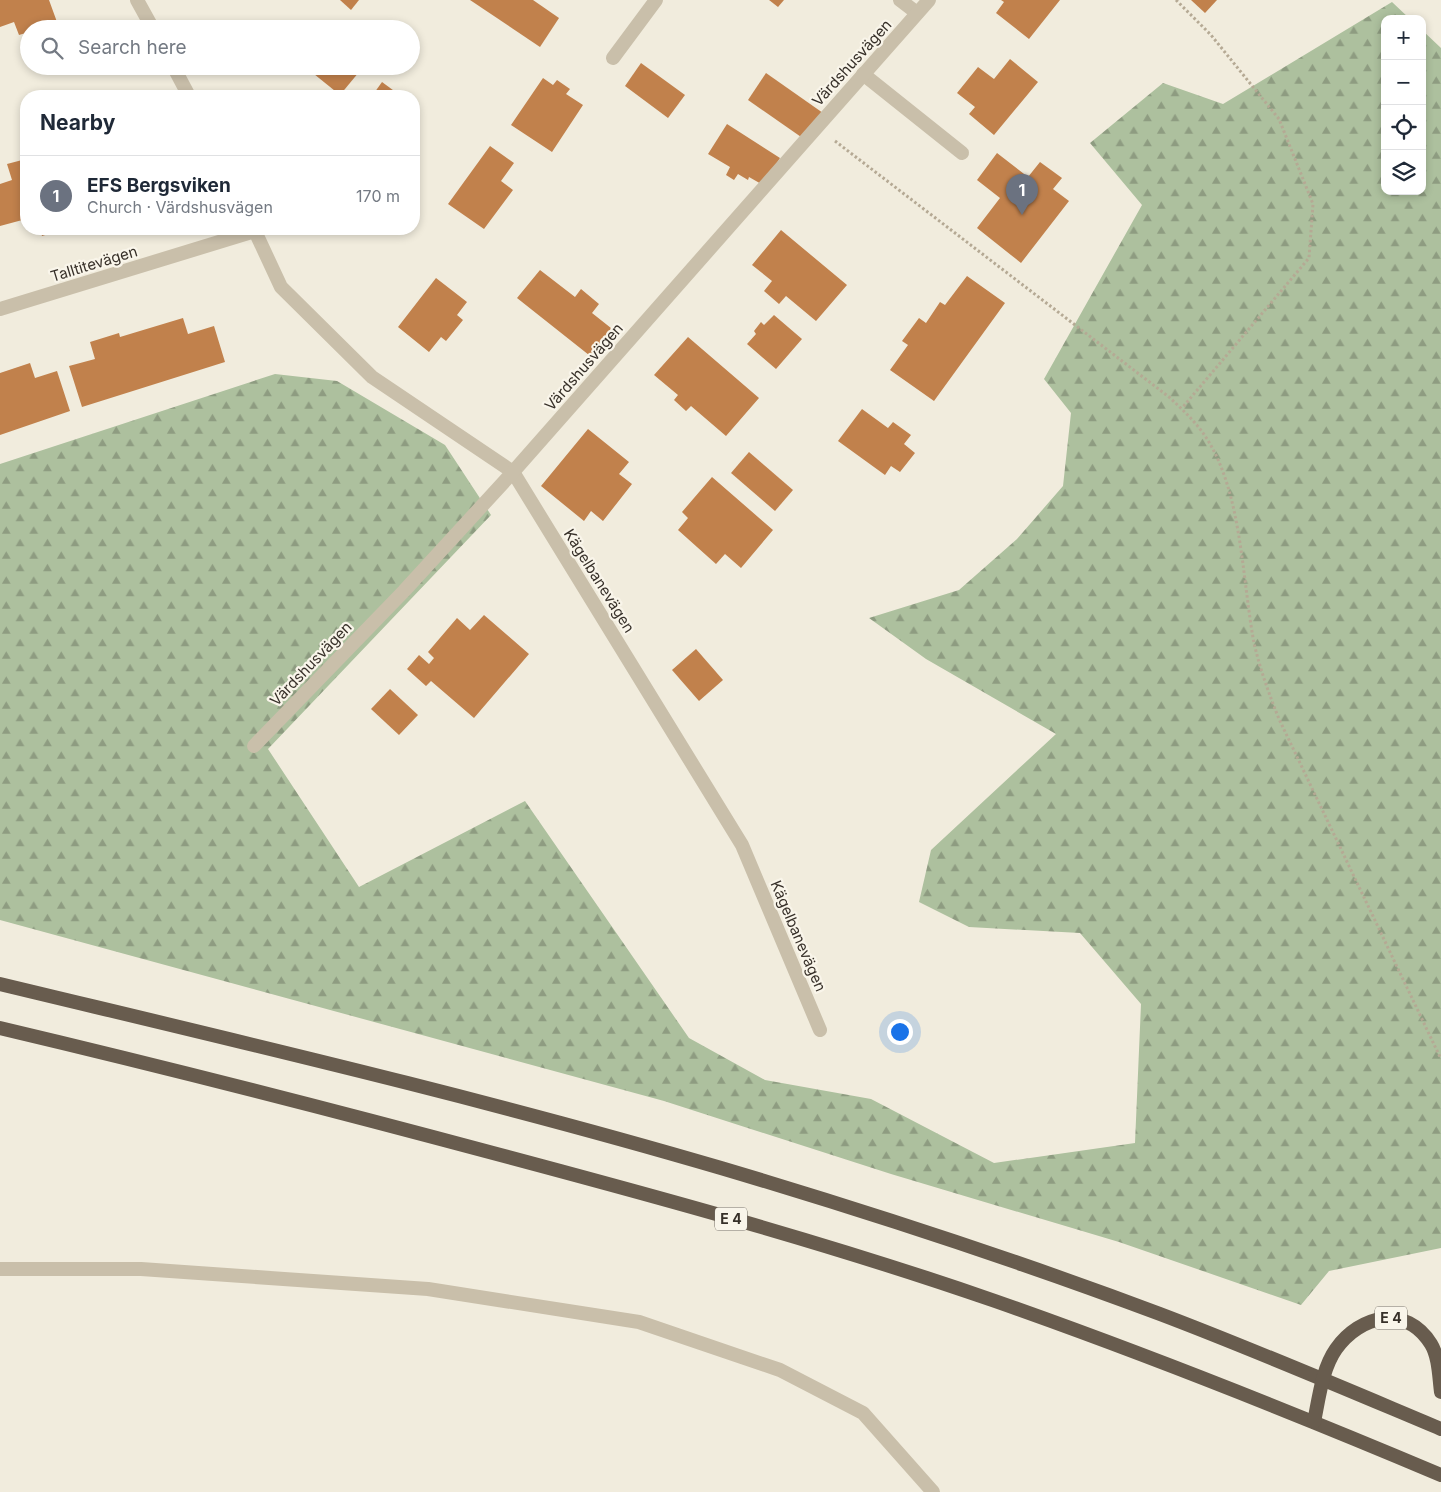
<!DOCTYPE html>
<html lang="en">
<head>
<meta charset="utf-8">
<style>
	body { margin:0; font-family:Inter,sans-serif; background:#f2f2f3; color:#1f2937 }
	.controls { position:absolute; right:15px; top:15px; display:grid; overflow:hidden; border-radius:10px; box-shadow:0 2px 8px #0003 }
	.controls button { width:45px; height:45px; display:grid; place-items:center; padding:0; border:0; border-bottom:1px solid #e0e1e3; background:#fff; color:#1f2937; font:25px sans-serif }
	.you { position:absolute; left:899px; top:1031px; width:18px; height:18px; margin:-12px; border:4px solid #fff; border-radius:50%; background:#1a73e8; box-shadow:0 0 0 8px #1a73e833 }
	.badge { display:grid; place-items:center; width:32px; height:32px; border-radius:50%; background:#204857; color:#fff; font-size:16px; font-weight:700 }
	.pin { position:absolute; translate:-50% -41px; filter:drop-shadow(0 1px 2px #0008) }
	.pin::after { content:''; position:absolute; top:26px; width:18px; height:15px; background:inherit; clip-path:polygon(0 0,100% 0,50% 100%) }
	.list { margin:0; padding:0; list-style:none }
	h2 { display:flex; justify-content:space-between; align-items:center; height:65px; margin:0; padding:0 20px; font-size:21px }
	h2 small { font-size:16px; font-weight:400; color:#747a83 }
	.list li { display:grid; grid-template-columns:32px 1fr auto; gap:15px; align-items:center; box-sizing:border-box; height:80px; padding:0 20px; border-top:1px solid #e0e1e3 }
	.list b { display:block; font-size:19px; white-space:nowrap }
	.list p { margin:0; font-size:16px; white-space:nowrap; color:#747a83 }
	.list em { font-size:16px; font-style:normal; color:#747a83 }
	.icon { flex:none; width:28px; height:28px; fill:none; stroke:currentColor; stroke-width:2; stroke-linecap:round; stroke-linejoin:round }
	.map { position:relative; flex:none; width:1441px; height:1492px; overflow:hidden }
	.search { position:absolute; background:#fff; box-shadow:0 2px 8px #0003; left:20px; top:20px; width:400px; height:55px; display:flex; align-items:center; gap:12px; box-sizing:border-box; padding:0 18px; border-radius:28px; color:#747a83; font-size:19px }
	.panel { position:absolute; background:#fff; box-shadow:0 2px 8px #0003; left:20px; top:90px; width:400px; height:145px; border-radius:20px }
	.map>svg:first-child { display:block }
</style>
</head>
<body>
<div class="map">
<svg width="1441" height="1492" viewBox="0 0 1441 1492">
	<defs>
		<pattern id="forest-firs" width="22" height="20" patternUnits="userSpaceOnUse" patternTransform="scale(1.25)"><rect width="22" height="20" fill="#adc09e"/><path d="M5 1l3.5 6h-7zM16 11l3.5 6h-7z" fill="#8e9c81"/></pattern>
	</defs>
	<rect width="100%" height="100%" fill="#f1ecdd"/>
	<!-- forest -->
	<polygon fill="url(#forest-firs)" points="1392,2 1410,19 1385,19 1385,191 1422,191 1422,30 1441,48 1441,1248 1329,1271 1301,1305 1119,1242 891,1174 664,1101 0,920 0,464 275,374 337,381 445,445 491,515 268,749 359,887 525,801 689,1038 765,1080 871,1099 994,1163 1135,1143 1141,1004 1080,933 969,927 919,902 931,850 1056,734 926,659 869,618 959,590 1017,539 1063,486 1071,413 1044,379 1142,205 1090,143 1163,83 1223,104"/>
	<!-- building -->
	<g fill="#c1814c">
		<polygon points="0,0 49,0 57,22 37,29 29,29 29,32 19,35 14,22 0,27"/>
		<polygon points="340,0 359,0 351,10"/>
		<polygon points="470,0 533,0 559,18 540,47"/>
		<polygon points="769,0 784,0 778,7"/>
		<polygon points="1001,0 1060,0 1029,39 996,13 1004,2"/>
		<polygon points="1191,0 1217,0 1205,13"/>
		<polygon points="1010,59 1038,82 994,135 969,114 975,107 957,93 978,67 994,79"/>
		<polygon points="641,63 685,95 668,118 625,86"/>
		<polygon points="321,66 364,66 340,95 314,74"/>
		<polygon points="766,73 823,113 804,139 748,100"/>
		<polygon points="543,78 553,85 557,80 570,89 566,94 583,105 552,152 511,125"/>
		<polygon points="382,82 401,96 372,96"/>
		<polygon points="727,124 780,158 763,185 749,177 748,180 738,174 734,180 726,175 730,167 708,154"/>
		<polygon points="490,146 514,163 501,181 513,190 484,229 448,204"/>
		<polygon points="997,153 1028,177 1040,162 1062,178 1053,189 1069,201 1021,263 977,228 1000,198 977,180"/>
		<polygon points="26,159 26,219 0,226 0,184 12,180 7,164"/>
		<polygon points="40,229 64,229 42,236"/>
		<polygon points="781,230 847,285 816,321 786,296 779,304 764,291 772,281 752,265"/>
		<polygon points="540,270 575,297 581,289 599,304 592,313 616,332 594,359 517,298"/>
		<polygon points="967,276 1005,303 934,401 890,370 908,345 902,341 919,318 926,323 940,302 945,305"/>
		<polygon points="436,278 467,302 457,315 463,320 446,341 441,337 429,352 398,327"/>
		<polygon points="774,315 802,339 776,369 747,344 756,334 754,331 761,322 764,325"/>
		<polygon points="183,318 188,334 214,326 225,362 82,407 69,366 95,359 90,342 119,333 120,337"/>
		<polygon points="688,337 759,398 726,436 691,406 686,411 674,400 678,395 654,375"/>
		<polygon points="30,363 35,378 57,371 70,411 0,435 0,373"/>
		<polygon points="862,409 888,428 893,422 911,435 904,444 915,453 900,472 891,466 885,475 838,441"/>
		<polygon points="588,429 629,462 619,474 632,484 603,521 591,511 584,521 541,486"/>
		<polygon points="749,452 793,490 775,511 731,473"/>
		<polygon points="712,477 773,530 741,568 725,554 716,564 678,530 688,518 682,512"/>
		<polygon points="484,615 529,654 474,718 431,681 426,686 407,669 419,655 429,664 434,658 428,652 457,618 470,630"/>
		<polygon points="696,649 723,680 699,701 672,670"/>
		<polygon points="390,689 418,715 399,735 371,709"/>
	</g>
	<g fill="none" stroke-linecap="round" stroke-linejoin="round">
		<!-- path -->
		<g stroke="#b5a994" stroke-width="3" stroke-dasharray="2.5 2.5" stroke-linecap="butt">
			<polyline points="1176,0 1211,35 1279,119 1313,204 1309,258 1182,408"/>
			<path d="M835,141L1169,397C1183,410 1197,423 1207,439C1242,494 1242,579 1254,643C1260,669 1269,694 1279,719L1441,1059"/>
		</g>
		<!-- service -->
		<polyline stroke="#c9bfaa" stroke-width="14" points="863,74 962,153"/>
		<!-- minor -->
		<g stroke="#c9bfaa" stroke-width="14">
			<polyline points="137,0 153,29"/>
			<polyline points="900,0 917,13"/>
			<polyline points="613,58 656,0"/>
			<polyline points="173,66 189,96"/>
			<polyline points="254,229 281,287 372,377 513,472 742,845 820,1030"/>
			<polyline points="0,309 255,231"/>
			<polyline points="254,746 404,591 513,472 929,0"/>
			<polyline points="0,1269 141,1269 428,1289 639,1322 780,1370 863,1413 933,1492"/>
		</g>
		<!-- trunk -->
		<g stroke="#685c4e" stroke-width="14">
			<path d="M0,984C241,1042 483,1098 721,1168C869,1212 1016,1260 1160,1314C1255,1350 1348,1390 1441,1429"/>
			<path d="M0,1028C165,1067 329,1109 493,1153C662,1198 831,1244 995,1301C1146,1354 1294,1413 1441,1475"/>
			<path d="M1314,1422C1319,1398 1322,1369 1336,1349C1360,1315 1406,1304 1431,1344C1439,1357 1439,1377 1441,1392"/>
		</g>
	</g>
	<g text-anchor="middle" stroke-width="4.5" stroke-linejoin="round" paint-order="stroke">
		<!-- shield labels -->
		<g fill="#f9f5ea" stroke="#716b63" stroke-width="1">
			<rect x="715" y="1207.5" width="32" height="23" rx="4"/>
			<rect x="1375" y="1306.5" width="32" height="23" rx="4"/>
		</g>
		<g font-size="14" font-weight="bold" fill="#373029">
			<text x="731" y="1224">E 4</text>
			<text x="1391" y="1323">E 4</text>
		</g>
		<!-- street labels -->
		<g font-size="15" fill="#373029" stroke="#f9f5ea">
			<text transform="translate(852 63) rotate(-48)" y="5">Värdshusvägen</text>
			<text transform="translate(94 264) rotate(-17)" y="5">Talltitevägen</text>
			<text transform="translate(584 367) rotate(-49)" y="5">Värdshusvägen</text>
			<text transform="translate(599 581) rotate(58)" y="5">Kägelbanevägen</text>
			<text transform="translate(311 664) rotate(-46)" y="5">Värdshusvägen</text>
			<text transform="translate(798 936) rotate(67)" y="5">Kägelbanevägen</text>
		</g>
	</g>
</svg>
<div class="controls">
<button>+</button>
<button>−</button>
<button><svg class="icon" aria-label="locate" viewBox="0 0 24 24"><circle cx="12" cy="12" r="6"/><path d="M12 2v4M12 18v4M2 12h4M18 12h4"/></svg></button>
<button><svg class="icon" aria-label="layers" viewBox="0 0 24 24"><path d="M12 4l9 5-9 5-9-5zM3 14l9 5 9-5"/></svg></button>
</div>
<div class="you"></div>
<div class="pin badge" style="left:1022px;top:215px;background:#6b7280">1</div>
<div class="search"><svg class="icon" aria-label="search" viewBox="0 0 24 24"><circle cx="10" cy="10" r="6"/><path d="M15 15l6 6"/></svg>Search here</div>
<section class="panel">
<h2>Nearby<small></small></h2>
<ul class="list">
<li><span class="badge" style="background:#6b7280">1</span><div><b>EFS Bergsviken</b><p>Church · Värdshusvägen</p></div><em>170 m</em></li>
</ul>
</section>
</div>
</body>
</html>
